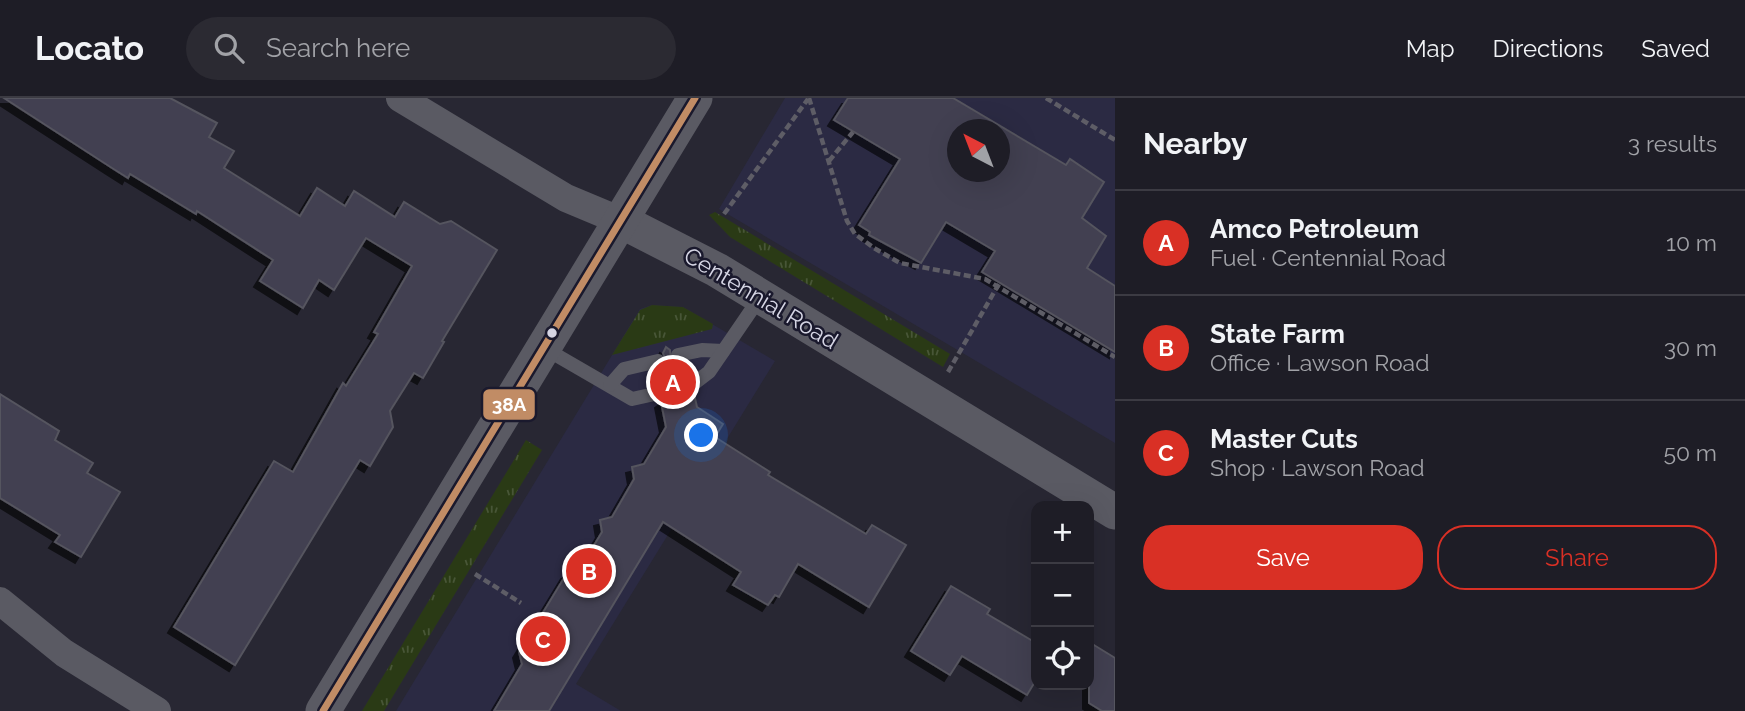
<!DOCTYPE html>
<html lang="en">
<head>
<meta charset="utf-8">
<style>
	body { margin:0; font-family:Raleway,sans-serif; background:#2b2a32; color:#f1f3f6 }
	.controls { position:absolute; right:21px; bottom:21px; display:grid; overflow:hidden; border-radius:14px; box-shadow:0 7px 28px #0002 }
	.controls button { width:63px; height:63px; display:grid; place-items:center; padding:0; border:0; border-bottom:2px solid #3c3b43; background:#1e1d26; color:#f1f3f6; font:35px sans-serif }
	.compass { position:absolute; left:947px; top:21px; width:63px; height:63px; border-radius:50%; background:#1e1d26; box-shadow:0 7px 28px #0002; rotate:318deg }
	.you { position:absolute; left:702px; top:338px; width:24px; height:24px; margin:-18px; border:5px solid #fff; border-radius:50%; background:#1a73e8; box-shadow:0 0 0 10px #1a73e833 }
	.badge { display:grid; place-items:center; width:46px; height:46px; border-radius:50%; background:#d93025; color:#fff; font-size:23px; font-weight:700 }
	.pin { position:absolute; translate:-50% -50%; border:4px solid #fff; box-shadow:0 2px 7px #0006 }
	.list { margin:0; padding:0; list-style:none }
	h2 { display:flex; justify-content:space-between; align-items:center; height:91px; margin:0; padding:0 28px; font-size:30px }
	h2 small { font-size:23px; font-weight:400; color:#a1a2a7 }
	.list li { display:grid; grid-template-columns:46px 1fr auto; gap:21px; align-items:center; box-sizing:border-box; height:105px; padding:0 28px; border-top:2px solid #3c3b43 }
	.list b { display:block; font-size:26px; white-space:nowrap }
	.list p { margin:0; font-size:23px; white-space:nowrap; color:#a1a2a7 }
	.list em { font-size:23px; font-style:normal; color:#a1a2a7 }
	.actions { display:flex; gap:14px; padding:21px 28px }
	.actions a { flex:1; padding:16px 0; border:2px solid #d93025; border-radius:28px; text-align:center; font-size:24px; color:#d93025 }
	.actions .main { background:#d93025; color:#fff }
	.icon { flex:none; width:38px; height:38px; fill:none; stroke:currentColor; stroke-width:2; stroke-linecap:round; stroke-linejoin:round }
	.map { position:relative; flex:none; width:1115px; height:613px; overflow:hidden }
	header { display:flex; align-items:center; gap:42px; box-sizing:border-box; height:98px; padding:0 35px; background:#1e1d26; border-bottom:2px solid #3c3b43 }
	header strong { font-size:33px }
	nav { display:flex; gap:38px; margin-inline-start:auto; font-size:24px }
	.search { width:490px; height:63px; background:#2b2a32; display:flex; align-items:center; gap:18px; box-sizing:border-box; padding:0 24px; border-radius:38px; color:#a1a2a7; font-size:26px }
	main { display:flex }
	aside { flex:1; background:#1e1d26 }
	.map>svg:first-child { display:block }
</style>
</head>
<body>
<header>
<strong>Locato</strong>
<div class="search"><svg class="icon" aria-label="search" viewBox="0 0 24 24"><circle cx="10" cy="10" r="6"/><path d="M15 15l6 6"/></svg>Search here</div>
<nav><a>Map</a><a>Directions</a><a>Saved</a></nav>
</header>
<main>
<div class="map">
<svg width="1115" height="613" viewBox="0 0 1115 613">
	<defs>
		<pattern id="grass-tufts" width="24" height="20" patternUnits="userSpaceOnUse" patternTransform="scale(1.75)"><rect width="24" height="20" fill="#2a3a15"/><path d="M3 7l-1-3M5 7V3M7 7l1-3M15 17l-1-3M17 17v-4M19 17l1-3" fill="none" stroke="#485637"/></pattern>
		<filter id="shadow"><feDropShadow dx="-6" dy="6" stdDeviation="0" flood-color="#0009"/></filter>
	</defs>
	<rect width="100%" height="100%" fill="#282733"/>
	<!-- built -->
	<g fill="#2b2a43" fill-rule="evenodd">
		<path d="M785,0H1115V345L719,111ZM958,32H1000V74H958Z"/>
		<polygon points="652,207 683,209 775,263 576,586 621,613 396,613 640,211"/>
	</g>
	<!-- grass -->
	<g fill="url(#grass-tufts)">
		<polygon points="715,114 950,256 943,269 730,139 709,117"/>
		<polygon points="652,207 683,209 713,226 712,231 612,257 640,212"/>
		<polygon points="526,342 542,352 384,613 362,613"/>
	</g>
	<!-- building -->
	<g fill="#424051" stroke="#55545e" stroke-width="2" fill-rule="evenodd" filter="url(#shadow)">
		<polygon points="4,0 170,0 217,25 209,39 234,53 224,70 300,118 317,90 345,108 354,93 395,119 404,104 440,126 451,123 497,152 442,243 444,244 423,280 414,275 390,313 393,329 370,368 360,362 235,567 174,529 274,363 293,374 343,285 346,288 378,236 374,234 412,168 366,140 334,192 319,182 303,210 260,183 273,162 197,113 196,116 130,76 128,80 112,70"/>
		<path d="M848,0H953L1066,67L1070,61L1104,84L1082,120L1106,138L1087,170L1115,188V254L982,174L995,153L946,124L921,165L869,137L870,134L859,127L900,61L834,22ZM957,32H999V74H957Z"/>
		<polygon points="666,249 670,252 671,264 686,265 689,277 683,284 684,292 694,296 697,309 723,326 715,339 770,374 768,377 866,436 872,427 906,447 869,509 798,466 779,499 775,497 768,507 733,487 741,474 663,424 549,613 494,613 522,566 519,554 567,475 579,472 602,434 600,422 612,419 634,381 632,369 644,366 666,329 661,304 668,299 668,292 657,286 654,274 667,266 663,255"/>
		<polygon points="0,296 59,333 55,342 93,365 87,375 120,394 81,459 55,444 60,437 0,400"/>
		<polygon points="951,488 990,511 987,516 1036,545 1036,582 1027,597 962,558 950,577 911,553"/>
		<polygon points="1089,544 1115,560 1115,613 1102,613 1089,605"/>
	</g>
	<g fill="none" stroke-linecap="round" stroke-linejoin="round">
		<!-- path -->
		<g stroke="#5e5d66" stroke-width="4.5" stroke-dasharray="7 3.5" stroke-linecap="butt">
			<polyline points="809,0 847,123 855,136 874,150 900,165 985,181 1115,259"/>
			<polyline points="1046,0 1115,42"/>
			<polyline points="829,63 853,34"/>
			<polyline points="724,116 808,1"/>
			<polyline points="948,274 1000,184"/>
			<polyline points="475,476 521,505"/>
		</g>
		<!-- service -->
		<g stroke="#5a5a63" stroke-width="14">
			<polyline points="544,250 632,301 659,295"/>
			<polyline points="678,257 702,252 723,253"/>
			<polyline points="610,287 624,271 658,263"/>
			<polyline points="692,287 709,274 761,198"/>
		</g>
		<!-- minor -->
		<g stroke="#5a5a63" stroke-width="28">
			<polyline points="400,0 566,100 621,123"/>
			<polyline points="0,503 64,555 157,613"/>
		</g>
		<!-- tertiary -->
		<g stroke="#5a5a63" stroke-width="35">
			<polyline points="621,123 717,172 1115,414"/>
			<polyline points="323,613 695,0"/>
		</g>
		<defs>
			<polyline id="bus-1" points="323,613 695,0"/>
		</defs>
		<!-- bus-1 casing -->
		<use href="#bus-1" stroke="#1a192d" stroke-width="12"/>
		<!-- bus-1 -->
		<use href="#bus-1" stroke="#c18c65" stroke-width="7"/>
	</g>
	<!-- markers -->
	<circle fill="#d5d5e4" stroke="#1a192d" stroke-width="2.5" cx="552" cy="235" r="6"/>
	<g text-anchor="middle" stroke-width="5" stroke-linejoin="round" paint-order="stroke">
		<!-- street labels -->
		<g font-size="23" fill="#d5d5e4" stroke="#1a192d">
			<text transform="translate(761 200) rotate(31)" y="8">Centennial Road</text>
		</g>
	</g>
	<rect stroke="#1a192d" stroke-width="2.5" x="482" y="290" width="54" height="33" rx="7" fill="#c18c65"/>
	<g font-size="19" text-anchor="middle" font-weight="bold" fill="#fff">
		<text x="509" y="313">38A</text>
	</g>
</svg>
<div class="controls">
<button>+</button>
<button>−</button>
<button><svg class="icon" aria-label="locate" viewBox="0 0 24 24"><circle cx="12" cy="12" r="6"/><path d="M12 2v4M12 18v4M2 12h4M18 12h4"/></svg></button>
</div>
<svg class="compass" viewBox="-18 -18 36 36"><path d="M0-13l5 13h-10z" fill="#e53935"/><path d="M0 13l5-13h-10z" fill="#a1a2a7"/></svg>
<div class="you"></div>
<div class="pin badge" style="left:673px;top:284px">A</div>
<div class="pin badge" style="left:589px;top:473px">B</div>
<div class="pin badge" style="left:543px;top:541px">C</div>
</div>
<aside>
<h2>Nearby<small>3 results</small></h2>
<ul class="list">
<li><span class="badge">A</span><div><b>Amco Petroleum</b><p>Fuel · Centennial Road</p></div><em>10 m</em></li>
<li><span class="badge">B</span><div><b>State Farm</b><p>Office · Lawson Road</p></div><em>30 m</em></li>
<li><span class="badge">C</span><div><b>Master Cuts</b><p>Shop · Lawson Road</p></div><em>50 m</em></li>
</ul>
<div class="actions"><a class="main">Save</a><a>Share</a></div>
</aside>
</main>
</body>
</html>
